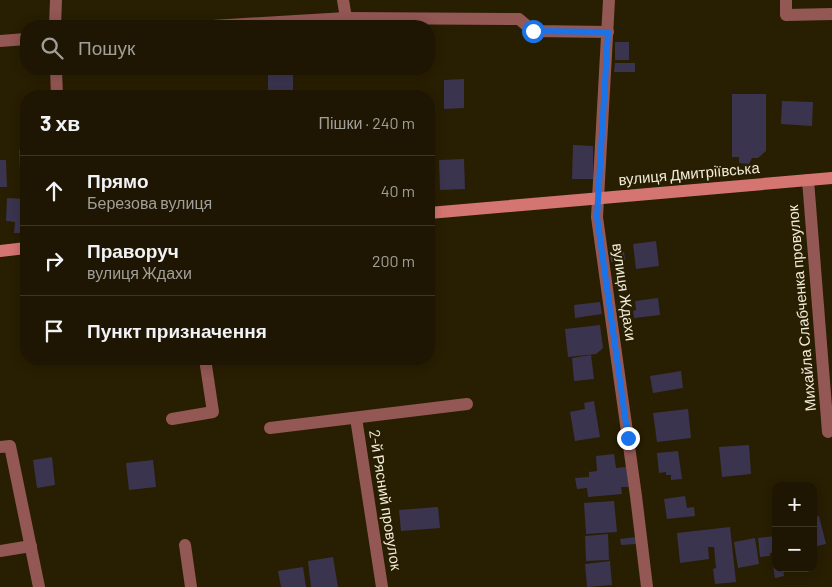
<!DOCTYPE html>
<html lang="uk">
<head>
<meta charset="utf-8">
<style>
	body { margin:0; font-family:Barlow,sans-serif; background:#261f0c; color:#f1f3f6 }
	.controls { position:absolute; right:15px; bottom:15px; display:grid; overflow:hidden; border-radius:10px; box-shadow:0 2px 12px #0003 }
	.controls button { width:45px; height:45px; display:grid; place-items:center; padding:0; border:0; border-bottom:1px solid #3c3524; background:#1e1602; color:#f1f3f6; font:25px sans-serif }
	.stop { position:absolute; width:15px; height:15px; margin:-11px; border:4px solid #1a73e8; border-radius:50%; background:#fff }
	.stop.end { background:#1a73e8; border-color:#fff; box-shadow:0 1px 5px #0008 }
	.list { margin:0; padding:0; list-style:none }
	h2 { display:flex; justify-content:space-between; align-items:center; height:65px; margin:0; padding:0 20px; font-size:21px }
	h2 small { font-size:16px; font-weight:400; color:#a19f99 }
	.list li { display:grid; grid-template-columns:32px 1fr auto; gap:15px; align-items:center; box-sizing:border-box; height:70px; padding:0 20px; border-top:1px solid #3c3524 }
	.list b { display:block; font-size:19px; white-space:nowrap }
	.list p { margin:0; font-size:16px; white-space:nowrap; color:#a19f99 }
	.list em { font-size:16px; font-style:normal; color:#a19f99 }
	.icon { flex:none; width:28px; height:28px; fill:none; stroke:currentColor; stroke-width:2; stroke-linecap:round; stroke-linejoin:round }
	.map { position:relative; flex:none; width:832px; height:587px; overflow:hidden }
	.search { position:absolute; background:#1e1602; box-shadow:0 2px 12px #0003; left:20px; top:20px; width:415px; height:55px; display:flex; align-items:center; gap:12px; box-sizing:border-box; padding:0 18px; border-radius:20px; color:#a19f99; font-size:19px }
	.panel { position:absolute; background:#1e1602; box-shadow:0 2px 12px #0003; left:20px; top:90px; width:415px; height:275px; border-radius:20px }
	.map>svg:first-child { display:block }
</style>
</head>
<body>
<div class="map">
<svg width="832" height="587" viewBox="0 0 832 587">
	<rect width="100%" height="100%" fill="#281e02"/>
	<!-- building -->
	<g fill="#3b344f">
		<rect x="615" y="42" width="14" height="18"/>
		<polygon points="615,63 635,63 635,72 614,72"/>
		<rect x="268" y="69" width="25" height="25"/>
		<polygon points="464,79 464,108 444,109 444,80"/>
		<polygon points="732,94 766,94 766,151 758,158 752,158 749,164 739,163 739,157 732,157"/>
		<polygon points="782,101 813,102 812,126 781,124"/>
		<polygon points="573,145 593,146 593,179 572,179"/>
		<polygon points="19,150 26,150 26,173 20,173"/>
		<polygon points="464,159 465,189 440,190 439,160"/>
		<polygon points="0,160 6,160 7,187 0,187"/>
		<polygon points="7,198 24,199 24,233 14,233 15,222 6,221"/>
		<polygon points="656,241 659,266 636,269 633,244"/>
		<polygon points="624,252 625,260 611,262 610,254"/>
		<polygon points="658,298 660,315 634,318 633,311 636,310 635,301"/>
		<polygon points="600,302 602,314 575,318 574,305"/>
		<polygon points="600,325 603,348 596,354 568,357 565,329"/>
		<polygon points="591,355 594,379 574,381 572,358"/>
		<polygon points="681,371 683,388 653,393 650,376"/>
		<polygon points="594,401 600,437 575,441 570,412 585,409 584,403"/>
		<polygon points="688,409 691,438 657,442 653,413"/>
		<polygon points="749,445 751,474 722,477 719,447"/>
		<polygon points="678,451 682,479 671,480 671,475 666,475 666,472 659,473 657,453"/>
		<polygon points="614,454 616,468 626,467 629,487 621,487 622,494 588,497 587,488 577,489 575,478 589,477 589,472 597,471 596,456"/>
		<polygon points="52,457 55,485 37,488 33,460"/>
		<polygon points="153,460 156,487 129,490 126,463"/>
		<polygon points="685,496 687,508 694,507 695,516 667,519 664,499"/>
		<polygon points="614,501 617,532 586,534 584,503"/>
		<polygon points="438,507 440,528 401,531 399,510"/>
		<polygon points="819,516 826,544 813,547 813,517"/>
		<polygon points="730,527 736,582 715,584 713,569 716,568 714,547 708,547 709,559 680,563 677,533"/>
		<polygon points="608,534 609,560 586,561 585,536"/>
		<polygon points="776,536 776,552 770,553 770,556 760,557 758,538"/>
		<polygon points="636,537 636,544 621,545 620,539"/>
		<polygon points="755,538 759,564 738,568 734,542"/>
		<polygon points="333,557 338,587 311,587 308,561"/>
		<polygon points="610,561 612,585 587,587 585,564"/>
		<polygon points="773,565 776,565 776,568 783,568 784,576 775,578"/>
		<polygon points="303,567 306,587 281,587 278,571"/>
	</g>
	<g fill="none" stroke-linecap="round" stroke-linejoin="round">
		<!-- street -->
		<g stroke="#935754" stroke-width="12">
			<polyline points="343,0 346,18"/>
			<polyline points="609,0 597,217 636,496 647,587"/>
			<polyline points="786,0 786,15 832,14"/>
			<polyline points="55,26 56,0"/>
			<polyline points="212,26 346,18 519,19 533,31 608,32"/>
			<polyline points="0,41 26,39"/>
			<polyline points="56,69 57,96"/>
			<polyline points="808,180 828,432"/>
			<polyline points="356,418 382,587"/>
			<polyline points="172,419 213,412 205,359"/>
			<polyline points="270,428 467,404"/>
			<polyline points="0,447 10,446 39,587"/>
			<polyline points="185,545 191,587"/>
			<polyline points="0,551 31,546"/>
		</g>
		<!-- secondary -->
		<g stroke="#d57571" stroke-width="12">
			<polyline points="429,213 832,178"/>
			<polyline points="0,251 26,248"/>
		</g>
	</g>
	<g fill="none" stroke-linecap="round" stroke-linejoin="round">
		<!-- route -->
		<polyline stroke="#1a73e8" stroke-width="6" points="533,31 608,32 597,217 628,438"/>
	</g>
	<g text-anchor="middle" stroke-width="4" stroke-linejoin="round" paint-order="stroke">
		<!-- street labels -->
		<g font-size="15" fill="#f2ecdb" stroke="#281e02">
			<text transform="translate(689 174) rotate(-5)" y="5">вулиця Дмитріївська</text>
			<text transform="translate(624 292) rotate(82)" y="5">вулиця Ждахи</text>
			<text transform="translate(802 308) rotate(-95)" y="5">Михайла Слабченка провулок</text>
			<text transform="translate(385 500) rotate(81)" y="5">2-й Рясний провулок</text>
		</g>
	</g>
</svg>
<div class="controls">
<button>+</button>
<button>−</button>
</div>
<div class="stop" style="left:533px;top:31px"></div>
<div class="stop end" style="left:628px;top:438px"></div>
<div class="search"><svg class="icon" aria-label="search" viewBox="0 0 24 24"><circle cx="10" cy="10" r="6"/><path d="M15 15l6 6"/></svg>Пошук</div>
<section class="panel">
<h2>3 хв<small>Пішки · 240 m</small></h2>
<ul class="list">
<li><svg class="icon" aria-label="ahead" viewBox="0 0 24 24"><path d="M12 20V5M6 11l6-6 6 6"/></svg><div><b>Прямо</b><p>Березова вулиця</p></div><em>40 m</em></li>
<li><svg class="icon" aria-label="right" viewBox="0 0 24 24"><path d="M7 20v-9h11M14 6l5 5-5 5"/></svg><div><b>Праворуч</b><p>вулиця Ждахи</p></div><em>200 m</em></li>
<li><svg class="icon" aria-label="arrive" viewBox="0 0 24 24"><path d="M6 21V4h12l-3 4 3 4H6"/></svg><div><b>Пункт призначення</b></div></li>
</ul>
</section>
</div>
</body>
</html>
